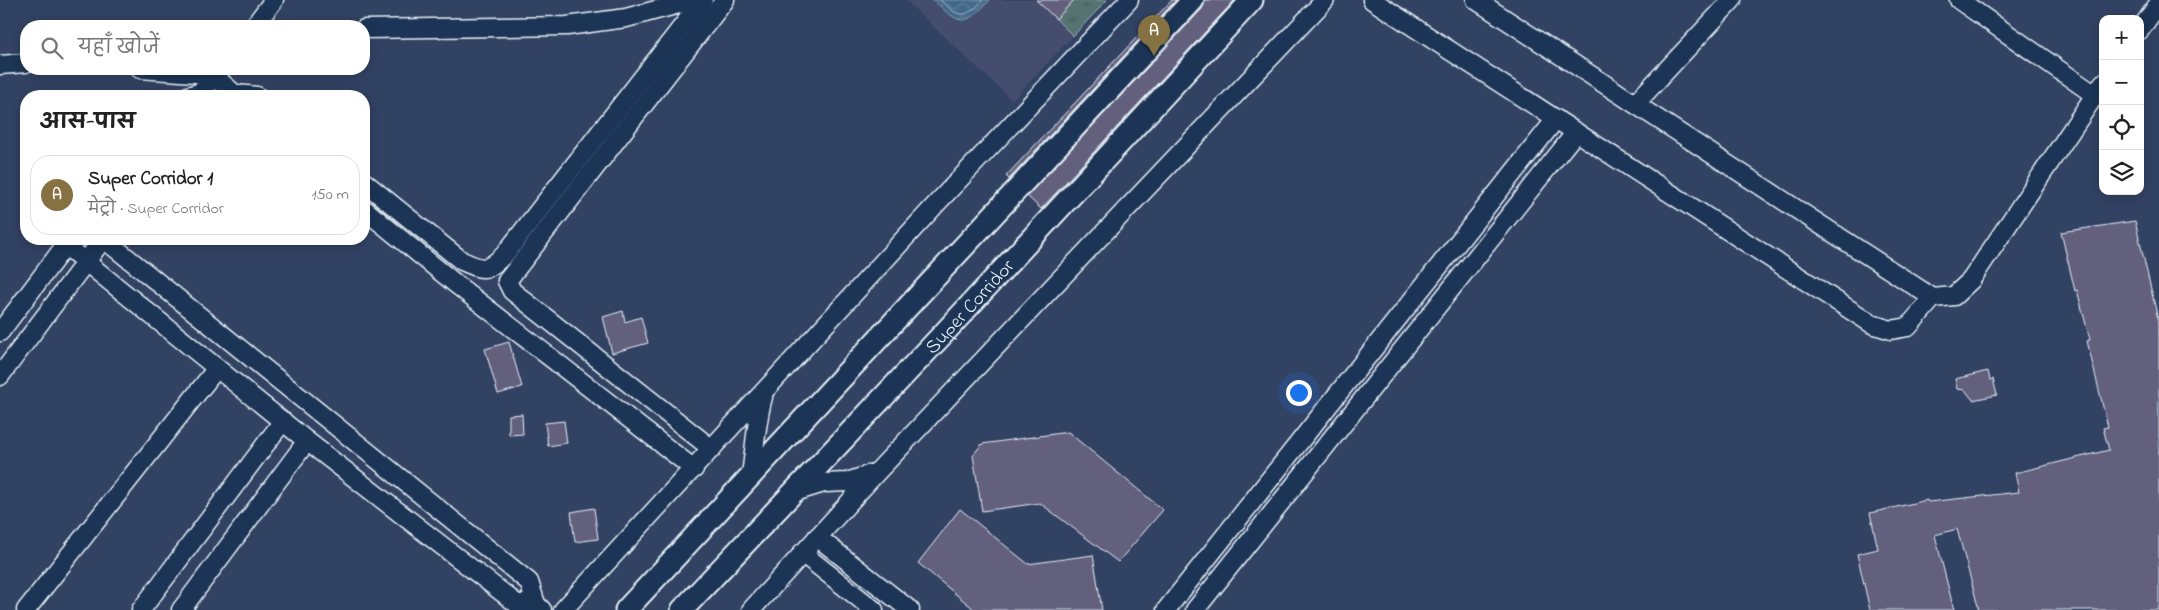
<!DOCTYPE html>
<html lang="hi">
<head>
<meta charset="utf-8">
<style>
	body { margin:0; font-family:"Indie Flower","Playpen Sans Deva",sans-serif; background:#f2f2f2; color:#222 }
	.controls { position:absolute; right:15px; top:15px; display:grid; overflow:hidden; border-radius:10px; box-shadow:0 2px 12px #0003 }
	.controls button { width:45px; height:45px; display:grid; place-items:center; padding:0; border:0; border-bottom:1px solid #e0e0e0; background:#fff; color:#222; font:25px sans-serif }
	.you { position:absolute; left:1298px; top:392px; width:18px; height:18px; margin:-12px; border:4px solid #fff; border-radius:50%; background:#1a73e8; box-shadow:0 0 0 8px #1a73e833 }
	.badge { display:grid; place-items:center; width:32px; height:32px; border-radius:50%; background:#857141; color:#fff; font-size:16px; font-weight:700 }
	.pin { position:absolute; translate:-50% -41px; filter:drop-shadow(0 1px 2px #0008) }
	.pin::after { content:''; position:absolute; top:26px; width:18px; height:15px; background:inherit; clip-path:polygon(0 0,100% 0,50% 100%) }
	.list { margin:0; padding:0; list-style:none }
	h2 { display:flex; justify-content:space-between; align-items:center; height:65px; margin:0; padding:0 20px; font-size:21px }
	h2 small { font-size:16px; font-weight:400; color:#767676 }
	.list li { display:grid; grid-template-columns:32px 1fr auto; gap:15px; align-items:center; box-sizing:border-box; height:80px; margin:0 10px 10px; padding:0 10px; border:1px solid #e0e0e0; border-radius:20px }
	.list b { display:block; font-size:19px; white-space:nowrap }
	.list p { margin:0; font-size:16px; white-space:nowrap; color:#767676 }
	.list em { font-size:16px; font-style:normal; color:#767676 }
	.icon { flex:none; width:28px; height:28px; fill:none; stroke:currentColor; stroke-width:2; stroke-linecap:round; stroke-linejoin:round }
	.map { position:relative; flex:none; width:2159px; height:610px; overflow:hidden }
	.search { position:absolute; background:#fff; box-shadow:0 2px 12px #0003; left:20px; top:20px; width:350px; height:55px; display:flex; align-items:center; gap:12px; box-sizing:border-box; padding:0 18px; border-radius:20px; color:#767676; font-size:19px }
	.panel { position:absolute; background:#fff; box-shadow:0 2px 12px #0003; left:20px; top:90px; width:350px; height:155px; border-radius:20px }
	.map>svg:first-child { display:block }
</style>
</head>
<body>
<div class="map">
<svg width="2159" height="610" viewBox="0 0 2159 610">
	<defs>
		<pattern id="park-tufts" width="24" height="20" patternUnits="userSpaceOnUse" patternTransform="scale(1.25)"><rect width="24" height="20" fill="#567371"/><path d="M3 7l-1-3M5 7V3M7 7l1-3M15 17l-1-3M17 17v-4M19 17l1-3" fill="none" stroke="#4d5b5c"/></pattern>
		<pattern id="water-waves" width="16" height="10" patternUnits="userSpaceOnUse" patternTransform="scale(1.25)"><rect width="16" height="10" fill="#43688a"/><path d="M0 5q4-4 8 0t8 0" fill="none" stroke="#5e7e9b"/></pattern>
	</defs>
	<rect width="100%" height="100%" fill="#324263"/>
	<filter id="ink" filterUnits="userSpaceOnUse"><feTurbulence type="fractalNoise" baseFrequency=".02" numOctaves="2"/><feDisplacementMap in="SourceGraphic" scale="10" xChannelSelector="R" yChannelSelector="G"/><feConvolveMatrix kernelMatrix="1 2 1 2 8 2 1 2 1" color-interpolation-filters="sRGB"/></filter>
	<g filter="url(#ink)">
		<!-- built -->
		<polygon fill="#444e6e" points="905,0 1107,0 1012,100"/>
		<!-- park -->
		<polygon fill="url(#park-tufts)" stroke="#9fb2b4" points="1074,0 1107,0 1073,36 1056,19"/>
		<!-- water -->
		<path fill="url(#water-waves)" stroke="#859fb6" d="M933,0H990C963,28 961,25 933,0Z"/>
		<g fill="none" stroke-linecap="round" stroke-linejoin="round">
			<!-- shore -->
			<path stroke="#a6bacc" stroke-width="1" d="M940,0C960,18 964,20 983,0"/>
		</g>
		<!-- building -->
		<g fill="#64607e" stroke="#e8f1f8">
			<polygon points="1036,0 1074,0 1056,19"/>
			<polygon points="1172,0 1176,0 1009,179 1006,176"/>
			<polygon points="1205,0 1235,0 1041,209 1027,196 1202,9"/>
			<polygon points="2135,221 2159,323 2159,610 1979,610 1957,529 1935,535 1954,610 1870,610 1857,554 1878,549 1870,513 1927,500 1928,502 2019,492 2015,473 2109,450 2103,428 2108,427 2087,341 2090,340 2077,290 2075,291 2061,232"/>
			<polygon points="623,311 625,322 641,317 648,343 612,353 603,317"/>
			<polygon points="509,342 522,387 498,394 485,349"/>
			<polygon points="1988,371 1990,380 1993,379 1997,395 1973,400 1965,390 1957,389 1955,379"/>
			<polygon points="522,414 523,434 509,435 509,415"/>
			<polygon points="564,421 567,443 548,446 545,423"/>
			<polygon points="1068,432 1163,510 1118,562 1040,503 982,511 973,455 982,444"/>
			<polygon points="594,508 598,539 575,542 571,512"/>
			<polygon points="960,509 1028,564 1093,555 1102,610 975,610 918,563"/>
		</g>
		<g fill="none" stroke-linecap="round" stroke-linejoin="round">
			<defs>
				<g id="minor">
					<polyline points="1372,0 1872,324 1891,330 1908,327 1933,298"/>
					<polyline points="1476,0 1635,104 1732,0"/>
					<polyline points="1959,0 2095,95"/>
					<polyline points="254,26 274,0"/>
					<polyline points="364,29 567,26 626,18 694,0"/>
					<polyline points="2140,30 2159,3"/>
					<polyline points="0,65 26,63"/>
					<polyline points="140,69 195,73 215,77"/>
					<polyline points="221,69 215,77 237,96"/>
					<polyline points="236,94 257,96"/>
					<polyline points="188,96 199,93 215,77"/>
					<polyline points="1635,104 1933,298 1954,296 1971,280 2103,83"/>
					<path d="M364,182L462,261C485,271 486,272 505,254L703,0"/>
					<polyline points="364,209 457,285 694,469"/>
					<polyline points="104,239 529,582 536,604 542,610"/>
					<polyline points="65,245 307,441 517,604 536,604"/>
					<polyline points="0,332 70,239"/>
					<polyline points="0,376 103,239"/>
					<polyline points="712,449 512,291 507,281 725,0"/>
					<path d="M751,475C755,449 756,422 763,397"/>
					<polyline points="795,492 824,483 847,482 874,473"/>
					<polyline points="817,537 910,610"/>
					<polyline points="802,553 874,610"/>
					<polyline points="26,610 217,368"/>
					<polyline points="141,610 283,421"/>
					<polyline points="181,610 307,441"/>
					<polyline points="563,610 938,202 1129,0"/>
					<polyline points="751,610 877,472 1325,0"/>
					<polyline points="1166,610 1556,119"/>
					<polyline points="1195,610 1576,132"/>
				</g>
				<g id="major">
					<polyline points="626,610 1193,0"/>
					<path id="s1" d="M682,610L944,333L1252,0"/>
				</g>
			</defs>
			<!-- minor casing -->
			<use href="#minor" stroke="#e8f1f8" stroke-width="21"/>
			<!-- major casing -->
			<use href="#major" stroke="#e8f1f8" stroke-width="25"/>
			<!-- minor -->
			<use href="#minor" stroke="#1d3557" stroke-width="18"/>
			<!-- major -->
			<use href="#major" stroke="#1d3557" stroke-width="21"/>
		</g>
	</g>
	<g text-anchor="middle" stroke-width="4.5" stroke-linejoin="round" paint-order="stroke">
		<!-- street labels -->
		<g font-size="20" fill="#e8f1f8" stroke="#1d3557">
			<text dy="7" stroke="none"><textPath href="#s1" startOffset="418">Super Corridor</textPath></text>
		</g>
	</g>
</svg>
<div class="controls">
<button>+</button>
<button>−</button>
<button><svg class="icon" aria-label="locate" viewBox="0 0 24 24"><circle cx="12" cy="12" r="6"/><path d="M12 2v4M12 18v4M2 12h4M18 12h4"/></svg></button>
<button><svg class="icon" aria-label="layers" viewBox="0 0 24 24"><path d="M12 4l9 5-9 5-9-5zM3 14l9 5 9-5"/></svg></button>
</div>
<div class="you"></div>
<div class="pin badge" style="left:1154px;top:56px">A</div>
<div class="search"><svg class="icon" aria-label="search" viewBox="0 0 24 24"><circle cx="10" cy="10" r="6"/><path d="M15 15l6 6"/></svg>यहाँ खोजें</div>
<section class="panel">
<h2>आस-पास<small></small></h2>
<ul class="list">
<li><span class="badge">A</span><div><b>Super Corridor 1</b><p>मेट्रो · Super Corridor</p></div><em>150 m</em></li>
</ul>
</section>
</div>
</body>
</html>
